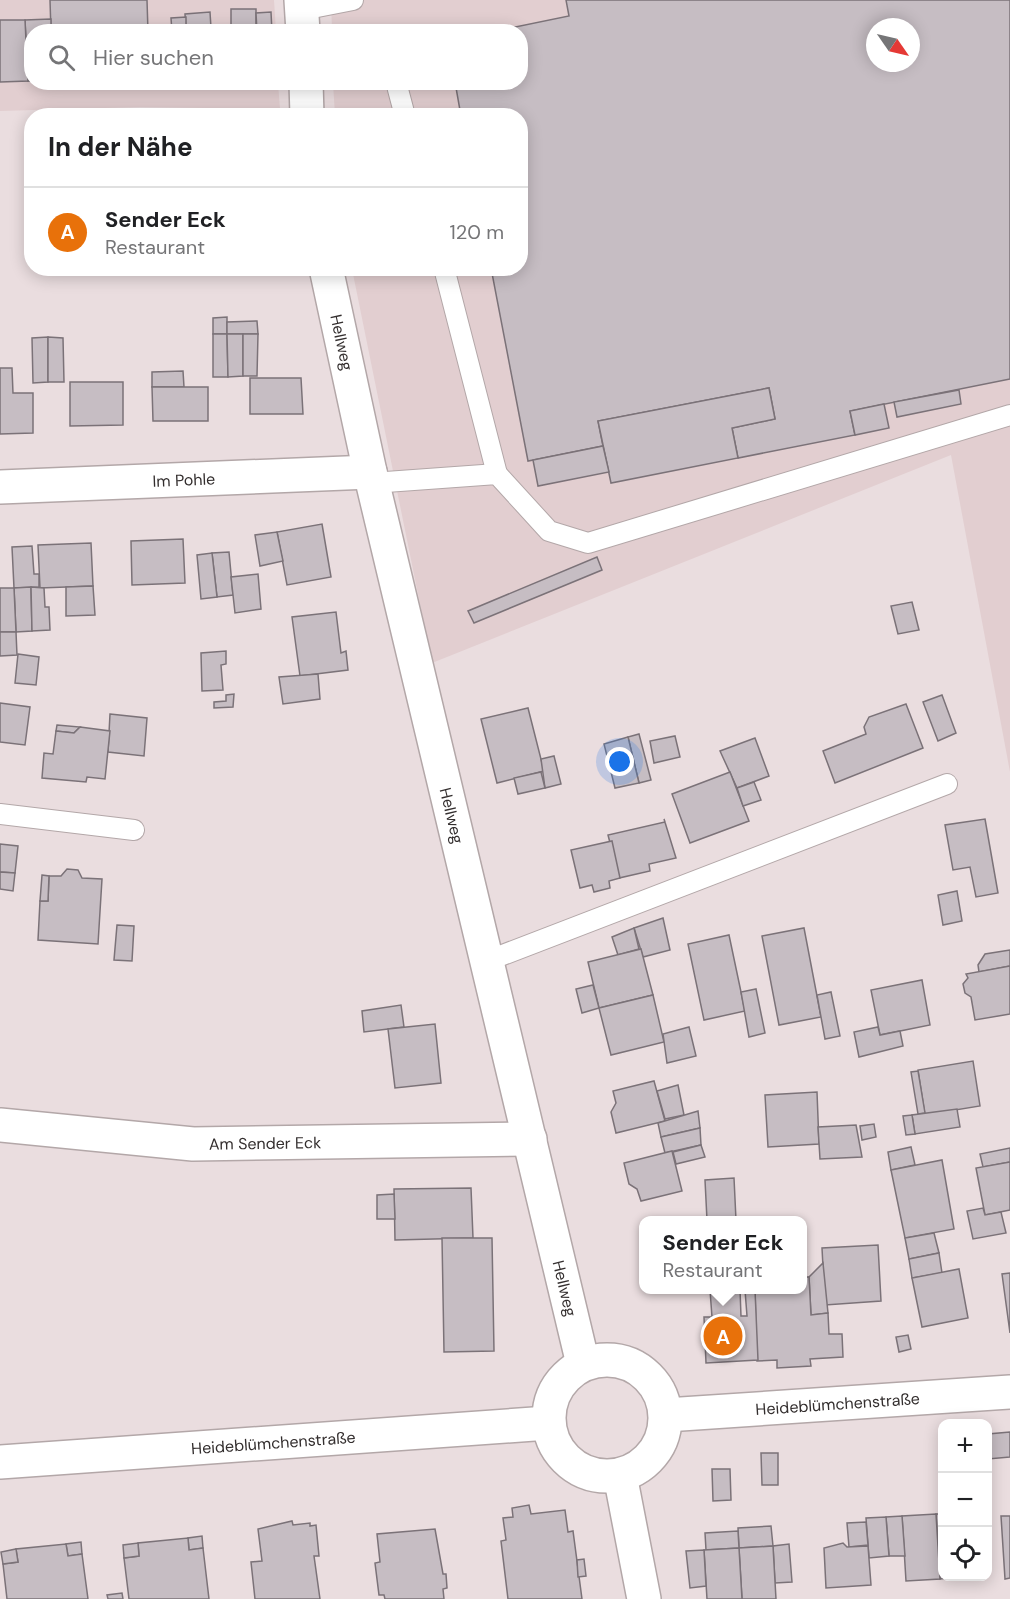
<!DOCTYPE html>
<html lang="de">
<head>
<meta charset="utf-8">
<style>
	body { margin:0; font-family:"DM Sans",sans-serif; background:#f6f6f6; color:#202124 }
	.controls { position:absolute; right:18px; bottom:18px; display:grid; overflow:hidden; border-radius:12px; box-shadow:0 3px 15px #0003 }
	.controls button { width:54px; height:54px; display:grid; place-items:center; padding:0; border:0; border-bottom:2px solid #e0e0e0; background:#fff; color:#202124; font:30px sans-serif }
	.compass { position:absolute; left:866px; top:18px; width:54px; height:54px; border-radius:50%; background:#fff; box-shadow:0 3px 15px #0003; rotate:124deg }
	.you { position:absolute; left:620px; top:762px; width:21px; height:21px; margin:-15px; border:4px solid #fff; border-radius:50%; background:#1a73e8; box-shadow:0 0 0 9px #1a73e833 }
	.badge { display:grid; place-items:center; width:39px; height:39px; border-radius:50%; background:#2563eb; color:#fff; font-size:20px; font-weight:700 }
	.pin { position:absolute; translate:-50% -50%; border:3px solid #fff; box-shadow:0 2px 6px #0006 }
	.popup { position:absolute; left:639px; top:1216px; width:168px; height:78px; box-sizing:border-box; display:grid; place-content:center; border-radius:12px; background:#fff; filter:drop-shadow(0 2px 4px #0005); font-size:20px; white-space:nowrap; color:#757577 }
	.popup b { font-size:22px; color:#202124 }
	.popup::after { content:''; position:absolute; left:50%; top:100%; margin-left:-12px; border:12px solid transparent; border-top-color:#fff }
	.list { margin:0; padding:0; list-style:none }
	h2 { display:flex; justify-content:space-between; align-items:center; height:78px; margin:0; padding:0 24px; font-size:26px }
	h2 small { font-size:20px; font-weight:400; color:#757577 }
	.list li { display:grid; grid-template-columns:39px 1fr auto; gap:18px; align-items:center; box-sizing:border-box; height:90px; padding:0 24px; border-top:2px solid #e0e0e0 }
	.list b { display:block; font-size:22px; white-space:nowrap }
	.list p { margin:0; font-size:20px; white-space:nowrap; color:#757577 }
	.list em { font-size:20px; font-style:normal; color:#757577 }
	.icon { flex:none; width:33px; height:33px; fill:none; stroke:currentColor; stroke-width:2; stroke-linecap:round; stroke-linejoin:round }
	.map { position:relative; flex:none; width:1010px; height:1599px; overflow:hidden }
	.search { position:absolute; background:#fff; box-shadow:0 3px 15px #0003; left:24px; top:24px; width:504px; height:66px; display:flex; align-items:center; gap:15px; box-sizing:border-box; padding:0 21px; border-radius:24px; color:#757577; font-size:22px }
	.panel { position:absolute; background:#fff; box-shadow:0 3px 15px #0003; left:24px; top:108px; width:504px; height:168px; border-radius:24px }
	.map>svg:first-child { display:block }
</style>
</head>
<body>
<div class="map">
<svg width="1010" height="1599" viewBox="0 0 1010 1599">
	<rect width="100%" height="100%" fill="#eadddf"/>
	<!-- built -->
	<g fill="#e2ced0" fill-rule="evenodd">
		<polygon points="0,0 274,0 276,31 32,32 32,82 278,83 280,109 140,107 0,111"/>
		<path d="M331,0H1010V772L951,455L432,663L352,269L520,268V116L335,115L333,83L520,82V32L332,31ZM875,27H911V63H875Z"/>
	</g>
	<!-- building -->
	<g fill="#c6bdc3" stroke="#7b7278" stroke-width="1.5" fill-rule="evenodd">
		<polygon points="50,0 147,0 148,32 51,32"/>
		<path d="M566,0H1010V379L850,411L855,435L738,458L732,428L775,419L769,388L598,421L603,446L528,461L491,268H520V116H461L455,82H520V32H491L569,16ZM875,27H911V63H875Z"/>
		<polygon points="231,9 256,9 256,26 231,27"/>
		<polygon points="210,12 211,28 186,30 185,14"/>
		<polygon points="271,12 272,32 257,32 256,13"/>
		<polygon points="186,17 186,32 172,32 171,18"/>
		<polygon points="51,19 51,32 32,32 32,81 28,81 25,20"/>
		<polygon points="0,20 25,20 28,81 0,82"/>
		<polygon points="256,26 257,32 222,32 222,28"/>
		<polygon points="222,28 222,32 186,32 186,30"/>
		<polygon points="53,82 149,82 149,83 53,85"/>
		<polygon points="138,112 139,116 115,116 115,113"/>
		<polygon points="227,317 227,334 213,334 213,318"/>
		<polygon points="257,321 258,334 227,334 227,322"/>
		<polygon points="213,334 227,334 228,377 213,377"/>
		<polygon points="227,334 243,334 243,376 228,377"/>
		<polygon points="243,334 258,334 257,376 243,376"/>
		<polygon points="48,337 48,382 33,383 32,338"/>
		<polygon points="48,337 63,338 64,382 48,382"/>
		<polygon points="0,368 12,368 13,393 33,393 33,433 0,434"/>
		<polygon points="183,371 184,387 152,387 152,372"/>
		<polygon points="250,378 301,378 303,414 250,414"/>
		<polygon points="70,382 123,382 123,425 70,426"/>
		<polygon points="152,387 208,387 208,421 153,421"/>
		<polygon points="769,388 775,419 732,428 738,458 611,483 598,421"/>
		<polygon points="959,390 961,404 897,417 894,402"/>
		<polygon points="884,404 889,428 855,435 850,411"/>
		<polygon points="603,446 609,472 538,486 533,460"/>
		<polygon points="322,524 331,577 287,585 277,532"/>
		<polygon points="277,532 283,561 260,566 255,535"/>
		<polygon points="183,539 185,583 132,585 131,541"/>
		<polygon points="91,543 93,586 40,588 38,545"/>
		<polygon points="32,546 34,574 39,574 39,587 14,588 12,547"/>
		<polygon points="229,552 233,595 217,597 212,553"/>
		<polygon points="212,553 217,597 201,599 197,555"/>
		<polygon points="597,557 602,570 474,623 468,611"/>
		<polygon points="258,574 261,609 235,613 231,577"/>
		<polygon points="93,586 95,615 66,616 66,587"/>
		<polygon points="31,587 32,631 16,632 14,588"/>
		<polygon points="31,587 44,588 45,607 49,607 50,630 32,631"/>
		<polygon points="0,588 14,588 16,632 0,632"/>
		<polygon points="912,602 919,630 898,634 891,606"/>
		<polygon points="336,612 341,653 346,651 348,670 300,676 292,617"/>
		<polygon points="0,632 16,632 17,655 0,656"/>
		<polygon points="226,651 226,664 221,665 223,690 202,691 201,653"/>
		<polygon points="18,654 39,657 36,685 15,683"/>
		<polygon points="318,674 320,699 283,704 279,677"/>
		<polygon points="234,694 233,707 214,708 214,702 226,701 226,695"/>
		<polygon points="942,695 956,733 938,741 923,702"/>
		<polygon points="0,703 30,707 25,745 0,742"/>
		<polygon points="906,704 923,748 835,783 823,751 866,734 864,727 869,717"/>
		<polygon points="528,708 544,771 497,783 481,719"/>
		<polygon points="110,714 147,718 144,756 108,752"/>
		<polygon points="57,725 80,727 74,733 56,731"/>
		<polygon points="80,727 110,731 105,779 87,777 86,782 42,778 44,753 53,754 56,731 74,733"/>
		<polygon points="639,734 651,780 639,783 628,737"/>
		<polygon points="675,736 680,757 654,763 650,741"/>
		<polygon points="628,737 639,783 615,788 604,744"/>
		<polygon points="755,738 769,776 737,788 720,751"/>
		<polygon points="554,756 561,784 545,788 541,759"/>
		<polygon points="541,772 545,788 518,794 514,778"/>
		<polygon points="730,772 749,821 690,843 672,794"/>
		<polygon points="754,782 761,800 743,806 737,788"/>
		<polygon points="664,819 676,858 649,864 650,871 619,878 608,835 665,822"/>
		<polygon points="985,819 998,893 976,897 970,867 953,870 945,825"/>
		<polygon points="612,841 620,878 609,881 610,888 594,892 592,885 580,888 571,850"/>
		<polygon points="0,844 18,846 15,873 0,872"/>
		<polygon points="67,869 78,870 82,878 102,879 98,944 38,940 40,901 48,901 49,876 61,876"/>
		<polygon points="0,872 15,873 13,891 0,889"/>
		<polygon points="42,875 49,876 48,901 40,901"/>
		<polygon points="957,891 962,921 943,925 938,895"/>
		<polygon points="663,918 670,950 643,957 634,928"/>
		<polygon points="117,925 134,926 132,961 114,960"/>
		<polygon points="634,928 639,949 618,955 612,937"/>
		<polygon points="804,928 821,1017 779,1025 762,936"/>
		<polygon points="729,935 745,1011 704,1020 688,944"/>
		<polygon points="641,949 653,995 599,1008 588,962"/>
		<polygon points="1010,950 1010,966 979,972 978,965 985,954"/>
		<polygon points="1010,966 1010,1014 975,1020 971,997 965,993 963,984 968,978 966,974"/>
		<polygon points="922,980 930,1025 880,1035 871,990"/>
		<polygon points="593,985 599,1008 582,1013 576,989"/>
		<polygon points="756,989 765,1033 749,1037 741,992"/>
		<polygon points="831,992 840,1036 825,1039 817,995"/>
		<polygon points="653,995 664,1042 611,1055 599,1008"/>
		<polygon points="401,1005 404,1027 364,1032 362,1011"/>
		<polygon points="435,1024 441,1083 395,1088 388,1029"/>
		<polygon points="689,1027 696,1056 667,1063 663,1034"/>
		<polygon points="878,1027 880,1035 900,1031 903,1046 859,1057 854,1032"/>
		<polygon points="973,1061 980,1106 925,1115 918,1070"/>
		<polygon points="918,1071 925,1113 918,1114 911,1072"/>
		<polygon points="654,1081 665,1121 616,1133 611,1112 616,1103 613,1091"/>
		<polygon points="678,1085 684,1115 665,1119 657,1091"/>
		<polygon points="817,1092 819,1144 768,1147 765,1095"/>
		<polygon points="957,1109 960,1127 915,1134 912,1115"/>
		<polygon points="698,1111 700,1128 661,1137 658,1123"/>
		<polygon points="912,1115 915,1134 906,1135 903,1116"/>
		<polygon points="874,1124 876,1137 862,1140 860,1126"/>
		<polygon points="856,1125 862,1157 820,1159 818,1127"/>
		<polygon points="700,1128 701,1145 665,1153 661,1137"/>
		<polygon points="701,1145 705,1157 676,1164 673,1152"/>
		<polygon points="911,1147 915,1165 891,1170 888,1152"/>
		<polygon points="1010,1148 1010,1162 983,1167 980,1154"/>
		<polygon points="672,1151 682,1191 641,1201 637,1189 629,1184 624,1163"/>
		<polygon points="942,1160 954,1229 905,1238 891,1170"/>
		<polygon points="1010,1162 1010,1210 985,1215 976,1168"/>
		<polygon points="734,1178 736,1220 707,1220 705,1180"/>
		<polygon points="471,1188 473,1238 395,1240 394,1189"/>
		<polygon points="394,1194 395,1219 377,1219 377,1195"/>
		<polygon points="983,1208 985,1215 1001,1212 1006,1233 973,1239 967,1211"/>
		<polygon points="934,1233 939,1253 909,1259 905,1238"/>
		<polygon points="442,1238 492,1238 494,1351 444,1352"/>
		<polygon points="878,1245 881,1301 825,1305 822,1248"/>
		<polygon points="939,1253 942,1273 912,1278 909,1259"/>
		<polygon points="823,1263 828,1313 811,1315 809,1277"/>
		<polygon points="959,1269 968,1318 922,1327 912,1278"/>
		<polygon points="1010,1273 1010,1333 1002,1274"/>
		<polygon points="802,1277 809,1277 811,1315 828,1313 829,1334 842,1334 843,1357 810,1359 811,1366 777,1368 777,1360 757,1361 755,1290 802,1290"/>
		<polygon points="710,1290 740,1290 741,1316 747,1316 745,1290 755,1290 758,1360 706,1363 704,1317 712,1317"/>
		<polygon points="908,1335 911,1349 899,1352 896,1337"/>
		<polygon points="1010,1432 1010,1457 988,1459 988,1434"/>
		<polygon points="761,1453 778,1453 778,1485 762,1485"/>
		<polygon points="712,1469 730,1469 731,1500 713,1501"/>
		<polygon points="529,1505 531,1514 565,1510 568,1532 573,1531 582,1599 508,1599 501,1541 506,1540 503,1518 513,1517 512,1508"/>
		<polygon points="936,1514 942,1514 942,1576 971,1576 940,1579"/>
		<polygon points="936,1514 940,1579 906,1581 902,1516"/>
		<polygon points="902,1516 905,1556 889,1556 886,1517"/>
		<polygon points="1001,1516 1010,1516 1010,1578 1005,1579"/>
		<polygon points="886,1517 889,1556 869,1558 866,1518"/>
		<polygon points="292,1521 293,1525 310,1523 310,1526 316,1525 319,1556 314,1556 320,1599 255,1599 251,1562 262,1561 258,1529"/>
		<polygon points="866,1522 868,1545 849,1547 847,1523"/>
		<polygon points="771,1526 773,1546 739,1548 738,1528"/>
		<polygon points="435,1529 443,1574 446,1574 447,1588 443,1589 444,1599 385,1599 384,1595 379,1595 375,1563 380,1562 377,1534"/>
		<polygon points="738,1531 739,1548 706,1550 705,1533"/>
		<polygon points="202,1536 203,1548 189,1550 188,1538"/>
		<polygon points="188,1538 189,1550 203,1548 209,1599 129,1599 124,1558 139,1556 138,1543"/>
		<polygon points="81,1542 82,1554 68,1556 66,1544"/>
		<polygon points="138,1543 139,1556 124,1558 123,1545"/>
		<polygon points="843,1543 847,1547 868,1546 871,1585 826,1588 824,1548"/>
		<polygon points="66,1544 68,1556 82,1554 88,1599 7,1599 3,1564 18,1562 16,1549"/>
		<polygon points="789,1544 792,1582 775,1583 773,1546"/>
		<polygon points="773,1546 776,1599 742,1599 739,1548"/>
		<polygon points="739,1548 742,1599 707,1599 704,1550"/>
		<polygon points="16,1549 18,1562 3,1564 1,1552"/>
		<polygon points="704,1550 706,1586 690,1588 686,1551"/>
		<polygon points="584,1559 586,1576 578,1577 577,1560"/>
		<polygon points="122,1593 123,1599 108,1599 107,1595"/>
	</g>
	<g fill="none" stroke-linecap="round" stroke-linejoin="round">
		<defs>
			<g id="lane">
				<polyline points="302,10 353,0"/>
				<polyline points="396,82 405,116"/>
				<polyline points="444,268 497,474"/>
				<polyline points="372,483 497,474 549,531 588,543 1010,415"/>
				<polyline points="0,814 134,830"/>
				<polyline points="487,961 947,784"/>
			</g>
			<g id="street">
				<polyline points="301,0 303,32"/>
				<polyline points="306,82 307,116"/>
				<path id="s1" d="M326,268L370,472L583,1364"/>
				<path id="s2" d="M0,487L370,472"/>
				<path id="s3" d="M0,1125L193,1144L530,1139"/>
				<polyline points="620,1475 644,1599"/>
			</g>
			<g id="secondary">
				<circle cx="607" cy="1418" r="58"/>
				<path id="s4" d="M666,1415L1010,1392"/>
				<path id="s5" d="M0,1462L548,1423"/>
			</g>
		</defs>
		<!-- lane casing -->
		<use href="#lane" stroke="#b3a7a8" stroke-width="22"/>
		<!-- street casing -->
		<use href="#street" stroke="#b3a7a8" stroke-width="36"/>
		<!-- secondary casing -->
		<use href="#secondary" stroke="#b3a7a8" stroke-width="36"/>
		<!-- lane -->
		<use href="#lane" stroke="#fff" stroke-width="20"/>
		<!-- street -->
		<use href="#street" stroke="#fff" stroke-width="33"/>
		<!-- secondary -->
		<use href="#secondary" stroke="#fff" stroke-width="33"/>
	</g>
	<g text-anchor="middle" stroke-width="4.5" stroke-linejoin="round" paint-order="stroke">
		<!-- street labels -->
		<g font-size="16" fill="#332e2e" stroke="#f7eaec">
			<text dy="6" stroke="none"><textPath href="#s1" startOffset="76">Hellweg</textPath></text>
			<text dy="6" stroke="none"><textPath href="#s2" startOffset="184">Im Pohle</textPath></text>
			<text dy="6" stroke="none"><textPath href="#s1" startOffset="562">Hellweg</textPath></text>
			<text dy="6" stroke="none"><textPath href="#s3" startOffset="266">Am Sender Eck</textPath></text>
			<text dy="6" stroke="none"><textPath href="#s1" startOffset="1048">Hellweg</textPath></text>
			<text dy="6" stroke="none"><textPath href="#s4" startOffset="172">Heideblümchenstraße</textPath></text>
			<text dy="6" stroke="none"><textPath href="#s5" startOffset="274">Heideblümchenstraße</textPath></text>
		</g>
	</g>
</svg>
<div class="controls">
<button>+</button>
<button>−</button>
<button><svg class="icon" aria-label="locate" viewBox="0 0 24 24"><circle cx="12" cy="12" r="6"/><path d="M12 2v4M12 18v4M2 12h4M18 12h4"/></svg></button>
</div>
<svg class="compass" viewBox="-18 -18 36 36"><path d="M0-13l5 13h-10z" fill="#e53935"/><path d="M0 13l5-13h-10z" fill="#757577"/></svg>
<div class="you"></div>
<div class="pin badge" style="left:723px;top:1336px;background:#e8710a">A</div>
<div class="popup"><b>Sender Eck</b>Restaurant</div>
<div class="search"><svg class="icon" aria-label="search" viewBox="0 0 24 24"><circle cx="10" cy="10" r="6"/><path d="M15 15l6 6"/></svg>Hier suchen</div>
<section class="panel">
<h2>In der Nähe<small></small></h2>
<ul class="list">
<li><span class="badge" style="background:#e8710a">A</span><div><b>Sender Eck</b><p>Restaurant</p></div><em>120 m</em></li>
</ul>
</section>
</div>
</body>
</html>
